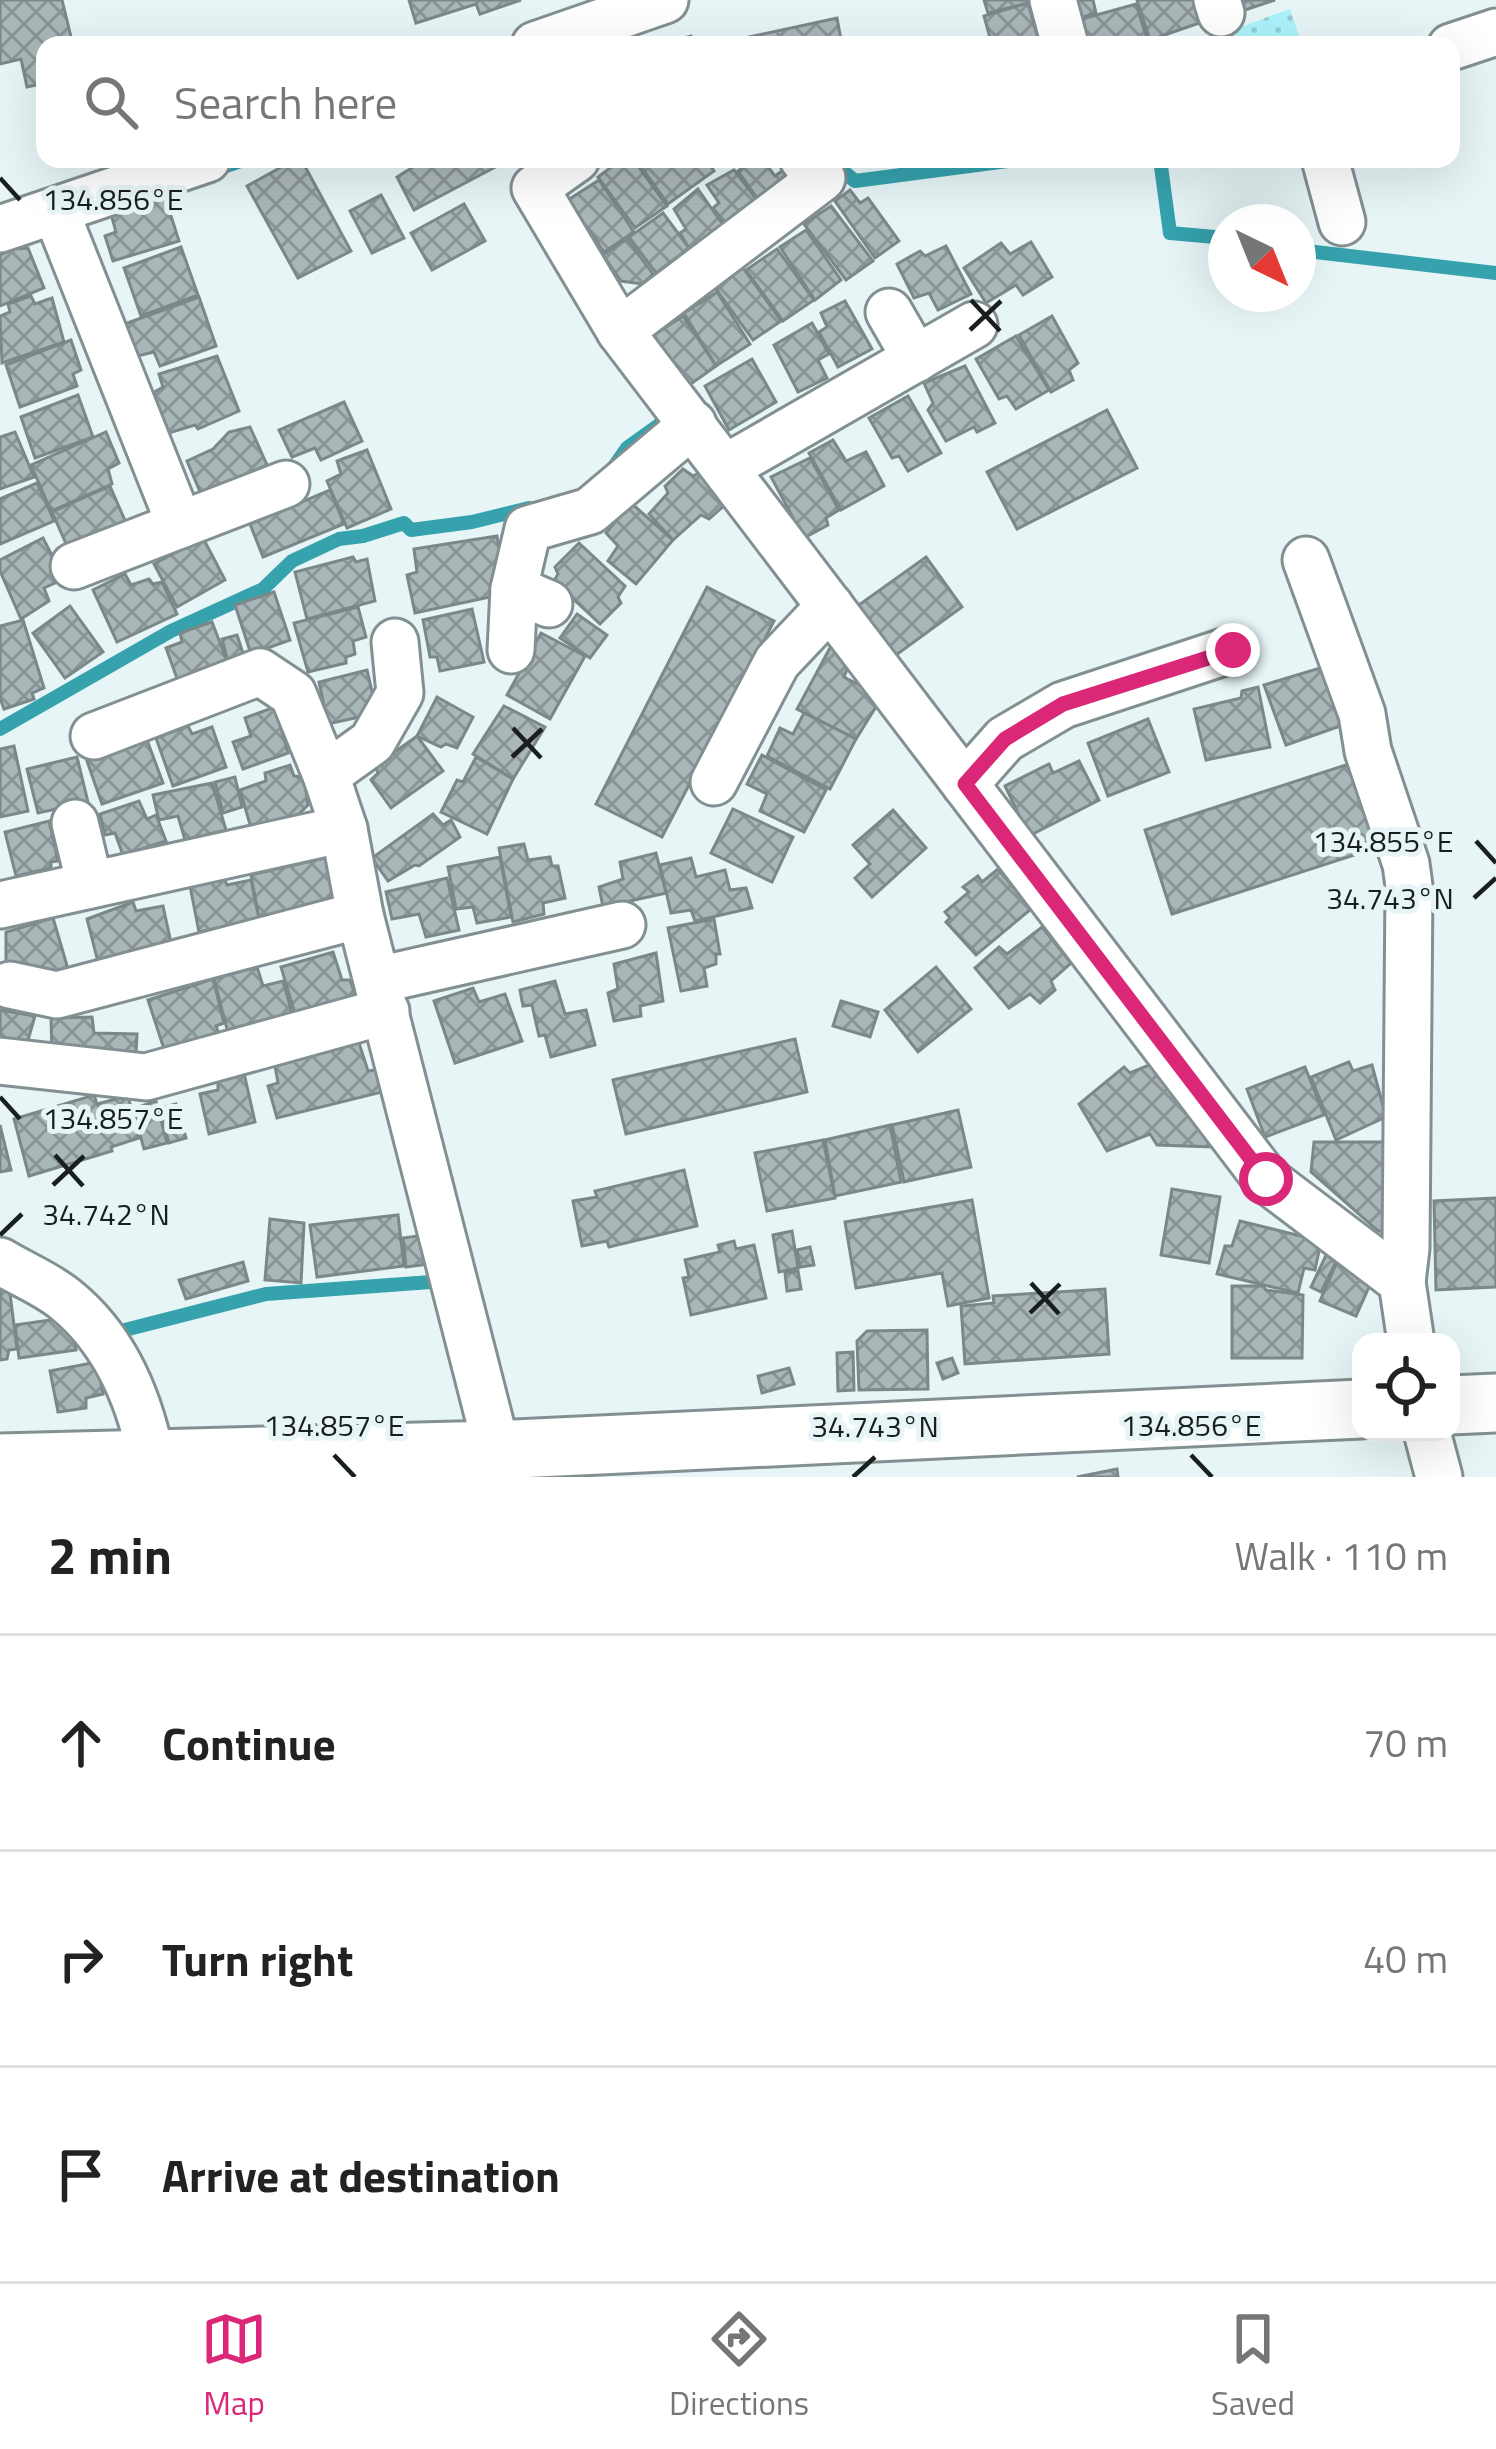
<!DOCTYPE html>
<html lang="en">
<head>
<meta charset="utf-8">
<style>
	body { margin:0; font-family:"Titillium Web",sans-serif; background:#f2f2f2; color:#222 }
	.controls { position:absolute; right:36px; bottom:36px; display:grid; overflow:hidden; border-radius:24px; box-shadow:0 12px 48px #0002 }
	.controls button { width:108px; height:108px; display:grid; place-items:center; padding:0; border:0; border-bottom:3px solid #e0e0e0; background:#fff; color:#222; font:60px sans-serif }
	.compass { position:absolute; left:1208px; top:204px; width:108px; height:108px; border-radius:50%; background:#fff; box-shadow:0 12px 48px #0002; rotate:137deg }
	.stop { position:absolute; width:36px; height:36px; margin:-27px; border:9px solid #db2777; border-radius:50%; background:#fff }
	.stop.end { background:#db2777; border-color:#fff; box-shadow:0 3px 12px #0008 }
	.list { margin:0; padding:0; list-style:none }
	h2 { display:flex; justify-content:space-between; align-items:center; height:156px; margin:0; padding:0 48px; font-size:51px }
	h2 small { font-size:39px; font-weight:400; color:#767676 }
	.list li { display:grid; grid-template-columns:78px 1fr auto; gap:36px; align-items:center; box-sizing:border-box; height:216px; padding:0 48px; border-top:3px solid #e0e0e0 }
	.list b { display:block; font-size:45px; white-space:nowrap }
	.list em { font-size:39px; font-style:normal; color:#767676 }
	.icon { flex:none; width:66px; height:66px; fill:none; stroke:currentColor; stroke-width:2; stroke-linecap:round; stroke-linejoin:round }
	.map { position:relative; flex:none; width:1496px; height:1477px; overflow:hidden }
	.search { position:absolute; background:#fff; box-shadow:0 12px 48px #0002; left:36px; right:36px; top:36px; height:132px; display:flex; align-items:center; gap:30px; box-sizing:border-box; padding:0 42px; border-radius:24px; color:#767676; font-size:45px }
	.sheet { height:804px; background:#fff }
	nav { display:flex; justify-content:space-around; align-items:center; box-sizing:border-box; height:168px; border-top:3px solid #e0e0e0; background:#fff; font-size:33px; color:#767676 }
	nav a { display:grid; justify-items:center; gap:6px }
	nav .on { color:#db2777 }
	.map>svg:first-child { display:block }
</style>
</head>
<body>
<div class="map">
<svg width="1496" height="1477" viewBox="0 0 1496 1477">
	<defs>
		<pattern id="park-dots" width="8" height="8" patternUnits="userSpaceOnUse" patternTransform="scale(3)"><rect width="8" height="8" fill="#acf2fa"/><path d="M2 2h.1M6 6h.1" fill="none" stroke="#93cfd6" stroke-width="1.8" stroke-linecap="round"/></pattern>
		<pattern id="building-cross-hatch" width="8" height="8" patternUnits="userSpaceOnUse" patternTransform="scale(3)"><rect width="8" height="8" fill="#aab7b9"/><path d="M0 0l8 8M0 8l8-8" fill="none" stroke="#8a9496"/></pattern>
	</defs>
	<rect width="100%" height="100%" fill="#e7f5f7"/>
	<!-- park -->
	<polygon fill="url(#park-dots)" points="1290,9 1302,45 1192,45"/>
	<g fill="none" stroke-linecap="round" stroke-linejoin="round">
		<!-- stream -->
		<g stroke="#35a2ad" stroke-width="14">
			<polyline points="1160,159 1170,233 1226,238"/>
			<polyline points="833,163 855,181 1024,159"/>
			<polyline points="212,171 247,159"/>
			<polyline points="1298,250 1496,273"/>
			<polyline points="613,468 627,448 659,425"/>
			<polyline points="0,729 171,631 263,589 292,561 339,539 363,536 404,523 411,530 472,522 529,508"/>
			<polyline points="108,1329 113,1333 266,1294 431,1282"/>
		</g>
	</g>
	<!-- building -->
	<g fill="url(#building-cross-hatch)" stroke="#7b8889" stroke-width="3">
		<polygon points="0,0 62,0 73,45 45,45 42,54 45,83 27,87 21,59 0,64"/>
		<polygon points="409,0 521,0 480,14 476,4 416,23"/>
		<polygon points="984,0 1027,0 1028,3 988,13"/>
		<polygon points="1070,0 1093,0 1096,13 1077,19"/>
		<polygon points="1137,0 1198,0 1205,21 1150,40"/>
		<polygon points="1232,0 1275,0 1236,13"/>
		<polygon points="1028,3 1039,42 992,45 984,16"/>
		<polygon points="1136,4 1149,45 1086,45 1078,20"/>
		<polygon points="837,18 842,45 741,45 740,39"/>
		<polygon points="691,36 693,45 656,45"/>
		<polygon points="296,159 301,159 351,251 298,278 247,186"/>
		<polygon points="426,159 498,159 501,164 414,210 397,177"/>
		<polygon points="622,159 633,159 667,206 635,228 598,177"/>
		<polygon points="705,159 714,171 668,204 636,160"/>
		<polygon points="753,159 762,159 775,176 786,168 789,173 757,198 738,171"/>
		<polygon points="734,170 757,200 724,223 713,208 719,203 707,185"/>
		<polygon points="599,180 634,232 604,252 568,200"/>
		<polygon points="698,189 723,225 689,248 680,233 686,229 674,209"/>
		<polygon points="850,190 860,203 868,198 899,241 875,258 835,201"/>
		<polygon points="381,195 404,238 372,253 350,211"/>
		<polygon points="165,197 179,241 113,261 105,236 116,232 111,214"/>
		<polygon points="464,204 485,241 432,270 411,233"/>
		<polygon points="831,206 873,261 846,280 804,224"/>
		<polygon points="663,213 689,248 656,273 629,237"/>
		<polygon points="806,230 841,280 815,300 780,247"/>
		<polygon points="627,239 653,274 642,284 621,281 603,255"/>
		<polygon points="1031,242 1052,277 1023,295 1016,285 986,303 964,268 1001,243 1010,254"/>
		<polygon points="946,246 971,294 938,310 929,293 914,298 897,264 920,251 925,256"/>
		<polygon points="181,247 198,295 141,316 124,268"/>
		<polygon points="28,248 44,288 0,306 0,255 13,249"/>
		<polygon points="777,249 814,300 783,321 746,270"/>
		<polygon points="743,268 781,321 753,340 715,288"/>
		<polygon points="717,292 750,344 716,366 684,313"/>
		<polygon points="31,296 35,304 52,298 64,342 2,363 0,316 10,312 8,304"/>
		<polygon points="199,297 216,346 160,366 154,352 133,357 122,325"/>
		<polygon points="845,301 872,349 838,367 819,332 827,327 821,313"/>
		<polygon points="683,316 716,366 688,386 654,335"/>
		<polygon points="1052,316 1078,363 1069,370 1073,380 1051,392 1019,335"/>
		<polygon points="812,323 829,354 818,360 827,378 798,392 774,345"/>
		<polygon points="1016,336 1049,390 1016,409 1007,396 999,399 976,359"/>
		<polygon points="71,340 81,370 73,374 77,386 20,407 6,365"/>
		<polygon points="217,356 239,411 198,429 195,425 169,433 153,393 163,387 159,374"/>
		<polygon points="752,359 776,402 729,430 705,386"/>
		<polygon points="965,366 995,423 977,432 974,427 946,441 928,410 933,403 924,383"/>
		<polygon points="78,395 93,437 35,458 21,417"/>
		<polygon points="908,396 941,453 908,471 899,456 892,458 869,418"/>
		<polygon points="344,402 362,441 321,460 315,448 292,457 279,430"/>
		<polygon points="1107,410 1137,468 1017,529 987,472"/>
		<polygon points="250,427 267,465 201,494 187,461 213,449 229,432"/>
		<polygon points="15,432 34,477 0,489 0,437"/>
		<polygon points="106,432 119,463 108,469 112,484 51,511 31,465"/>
		<polygon points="833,440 846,461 866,452 884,486 841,510 809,453"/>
		<polygon points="367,450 391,509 347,528 327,481 341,474 337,461"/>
		<polygon points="810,458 839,510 826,518 828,525 804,538 771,477"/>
		<polygon points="683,469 693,476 699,473 726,504 709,519 701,515 673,540 649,514 668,493 665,486"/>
		<polygon points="37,483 54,521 0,544 0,499"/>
		<polygon points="110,486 126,523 68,548 52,512"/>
		<polygon points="330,490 344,524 263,557 250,524"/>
		<polygon points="631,503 673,540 636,584 608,561 618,546 606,533"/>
		<polygon points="497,536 500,556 490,597 415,613 407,575 417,572 414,549"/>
		<polygon points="43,538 64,579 44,588 49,601 21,619 0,571 0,560"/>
		<polygon points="203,538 225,580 177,607 154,564"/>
		<polygon points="579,543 625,586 618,597 621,603 600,624 554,581 558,574 555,567"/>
		<polygon points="353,557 356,562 367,559 375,601 307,619 295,572"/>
		<polygon points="926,557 962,607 892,658 856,607"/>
		<polygon points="125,574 131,585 149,579 153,584 162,582 177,614 117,642 93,590"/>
		<polygon points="707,587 774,621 662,837 596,804"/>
		<polygon points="274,592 290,640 251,654 235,605"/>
		<polygon points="70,606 103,652 65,678 33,633"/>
		<polygon points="358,607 366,637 353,641 355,654 346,657 346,663 308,672 294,623"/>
		<polygon points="472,609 484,662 440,671 437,657 430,657 423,620"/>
		<polygon points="577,614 607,635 590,658 560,638"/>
		<polygon points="23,620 44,688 32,693 34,699 4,709 0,698 0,626"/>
		<polygon points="212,622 227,661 178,681 166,648 182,642 180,633"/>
		<polygon points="541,633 585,656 550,719 507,695"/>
		<polygon points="237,635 244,656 228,662 222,639"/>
		<polygon points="831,646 852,656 844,677 882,697 856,739 797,709"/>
		<polygon points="1320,668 1343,725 1286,745 1264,685"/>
		<polygon points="367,670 377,713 328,724 319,682"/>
		<polygon points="1258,687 1270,747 1206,760 1194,709 1241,698 1242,691"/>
		<polygon points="437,697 473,717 457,748 446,744 441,747 417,736"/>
		<polygon points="504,706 545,727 513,779 473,754"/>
		<polygon points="275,707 288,753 243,769 233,742 251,736 245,718"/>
		<polygon points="804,713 856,739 830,789 767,756 780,728 793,734"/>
		<polygon points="1148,719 1169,772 1108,796 1088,743"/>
		<polygon points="188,726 192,734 212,727 226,767 173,786 156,738"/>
		<polygon points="417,736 443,771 391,808 371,780 378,773 375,766"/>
		<polygon points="147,740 163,783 102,804 87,761"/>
		<polygon points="14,746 28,811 0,817 0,749"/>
		<polygon points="762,755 826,790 804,832 760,811 767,794 747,784"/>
		<polygon points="77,757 88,802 38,813 27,769"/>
		<polygon points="476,757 513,779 487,834 441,812 457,780 463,782"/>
		<polygon points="1079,761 1099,800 1029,836 1005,786 1049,764 1053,773"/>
		<polygon points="1352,763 1379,847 1172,914 1145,830"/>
		<polygon points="290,765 294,776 304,777 308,805 299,814 251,828 240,790 266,781 265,773"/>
		<polygon points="235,777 242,807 223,813 215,782"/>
		<polygon points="212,783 226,830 185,840 178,816 159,820 153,795"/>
		<polygon points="139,801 147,819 156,815 166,841 123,855 115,833 105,835 100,814"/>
		<polygon points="733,809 793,837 772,882 711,853"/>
		<polygon points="893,810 926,848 872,897 855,878 870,864 853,845"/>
		<polygon points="433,814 443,825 451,820 460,837 419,866 415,865 388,881 372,858"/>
		<polygon points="49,821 58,861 51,862 51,868 16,876 5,832"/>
		<polygon points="524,844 528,860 550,857 552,866 558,866 565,898 543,903 544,914 513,922 499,848"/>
		<polygon points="656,853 666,893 603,907 599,887 623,879 620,862"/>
		<polygon points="500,857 511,917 477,923 473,907 456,909 448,867"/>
		<polygon points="325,858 334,898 259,919 251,875"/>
		<polygon points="691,858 696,877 725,870 730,890 746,888 752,908 695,921 691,910 671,913 660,865"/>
		<polygon points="998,869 1031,909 976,955 946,922 950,918 945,912 969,892 963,887 978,876 982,882"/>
		<polygon points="224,878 227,885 251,880 259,919 199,932 190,886"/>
		<polygon points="447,878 459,930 426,937 419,914 392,919 386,892"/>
		<polygon points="133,902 136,911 163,906 171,943 98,962 87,919"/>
		<polygon points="53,918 68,969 26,982 6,972 6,932"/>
		<polygon points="714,919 720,954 716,954 716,964 704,968 707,986 681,991 668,928"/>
		<polygon points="1042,927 1071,963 1051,981 1055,990 1040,1003 1030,994 1009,1008 975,968 999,947 1007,954"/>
		<polygon points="333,952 342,980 350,980 356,997 295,1014 281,967"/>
		<polygon points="656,953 663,1001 640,1006 641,1016 614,1021 608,993 618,989 614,964"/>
		<polygon points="257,967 263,986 283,981 293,1016 228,1033 214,979"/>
		<polygon points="936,967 971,1009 918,1052 885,1010"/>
		<polygon points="213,979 224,1023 216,1026 219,1034 165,1052 148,1000"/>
		<polygon points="555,981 565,1014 586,1010 595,1045 551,1057 545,1035 539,1036 532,1005 523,1006 520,990"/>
		<polygon points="473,988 479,1002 505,994 522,1041 455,1063 434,1001"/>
		<polygon points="841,1001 878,1012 870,1037 833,1026"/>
		<polygon points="0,1010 35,1016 26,1047 0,1042"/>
		<polygon points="92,1017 94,1033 137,1034 136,1054 52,1056 51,1018"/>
		<polygon points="795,1039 807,1092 626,1134 613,1080"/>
		<polygon points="359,1043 368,1071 380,1069 386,1091 277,1118 268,1086 278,1083 275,1066"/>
		<polygon points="1161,1060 1218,1141 1213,1147 1157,1145 1150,1134 1107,1151 1079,1104 1124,1067 1130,1073"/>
		<polygon points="1349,1062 1353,1071 1372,1065 1386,1117 1336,1140 1311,1077"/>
		<polygon points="1305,1067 1324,1115 1265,1137 1247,1089"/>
		<polygon points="244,1073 255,1122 209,1134 200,1094 218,1090 218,1079"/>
		<polygon points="94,1095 97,1104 128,1096 139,1138 111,1147 112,1151 29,1176 14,1119"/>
		<polygon points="156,1101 167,1143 144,1149 133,1109"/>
		<polygon points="176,1104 186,1138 169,1143 159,1108"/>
		<polygon points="958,1110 971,1167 904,1182 892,1125"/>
		<polygon points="0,1125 11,1170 0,1172"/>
		<polygon points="890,1125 901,1182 835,1196 825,1140"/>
		<polygon points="823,1140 835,1198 767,1211 755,1153"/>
		<polygon points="1314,1142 1393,1142 1389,1235 1377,1230 1311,1172"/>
		<polygon points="684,1170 697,1226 609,1247 607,1241 582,1246 573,1201 597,1197 595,1191"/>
		<polygon points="1172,1189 1220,1197 1209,1263 1161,1255"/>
		<polygon points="1496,1198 1496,1287 1436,1290 1434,1201"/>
		<polygon points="972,1200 989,1298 948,1306 942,1273 856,1288 845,1222"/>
		<polygon points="398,1215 404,1266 317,1277 310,1225"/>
		<polygon points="270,1219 304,1223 301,1283 265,1280"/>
		<polygon points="1240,1221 1321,1241 1315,1270 1304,1268 1298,1293 1217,1274 1225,1246 1232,1246"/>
		<polygon points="792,1231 798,1268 779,1272 773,1235"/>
		<polygon points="426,1235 429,1264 406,1267 403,1238"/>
		<polygon points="734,1241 736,1249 754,1245 766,1298 691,1315 683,1278 689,1277 685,1260 720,1252 718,1245"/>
		<polygon points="810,1247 814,1265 800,1267 797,1250"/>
		<polygon points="1329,1249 1340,1254 1321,1292 1311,1287"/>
		<polygon points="243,1262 248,1281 186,1299 179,1280"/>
		<polygon points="1337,1262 1373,1278 1356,1316 1320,1301"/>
		<polygon points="798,1271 801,1289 787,1291 785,1273"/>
		<polygon points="8,1278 17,1349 9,1350 7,1359 0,1360 0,1280"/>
		<polygon points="1232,1286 1263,1286 1266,1290 1303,1295 1302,1358 1232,1358"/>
		<polygon points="1105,1289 1109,1354 965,1364 961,1306 994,1303 993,1296"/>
		<polygon points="72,1317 76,1350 19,1358 15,1325"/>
		<polygon points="927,1330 928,1389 859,1390 857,1341 867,1331"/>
		<polygon points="853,1352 854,1390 838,1391 837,1353"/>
		<polygon points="952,1358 958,1373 943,1379 937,1363"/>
		<polygon points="97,1362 103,1394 86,1398 86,1408 58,1412 50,1371"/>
		<polygon points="789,1368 794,1384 762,1393 758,1376"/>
		<polygon points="1117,1469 1118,1477 1077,1477"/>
	</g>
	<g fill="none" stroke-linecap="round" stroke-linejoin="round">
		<defs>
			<g id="minor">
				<polyline points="1053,0 1065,45"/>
				<polyline points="1217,0 1221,13"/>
				<polyline points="535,45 665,0"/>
				<polyline points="1451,47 1496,32"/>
				<polyline points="576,159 535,188 620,331 1266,1179 1402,1282 1411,1342"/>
				<polyline points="1325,159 1342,222"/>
				<polyline points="56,212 180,525 74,566"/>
				<polyline points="0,229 207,159"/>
				<polyline points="889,312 916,359"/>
				<polyline points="620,331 822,178 803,159"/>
				<polyline points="725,468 974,325"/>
				<polyline points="180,525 286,484"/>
				<polyline points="1306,560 1362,714 1368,751 1406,864 1409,886 1406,1248 1402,1282"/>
				<polyline points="549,604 514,589 528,529 590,511 693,424"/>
				<polyline points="511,650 514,589"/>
				<polyline points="94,736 260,672 293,694 326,775 344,829 360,915 504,1477"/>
				<polyline points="326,775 372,742 400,693 395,642"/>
				<polyline points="714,782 777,662 830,606"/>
				<polyline points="965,784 1005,739 1063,705 1233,649"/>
				<polyline points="75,823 90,885"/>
				<polyline points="0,905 344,829"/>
				<polyline points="378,980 622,925"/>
				<polyline points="10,985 57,995 360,915"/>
				<polyline points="0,1061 146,1077 386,1011"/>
				<path d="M0,1261C21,1274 47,1284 66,1300C114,1339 139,1398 151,1457"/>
				<polyline points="1427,1432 1439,1477"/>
			</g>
			<g id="tertiary">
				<polyline points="1451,1405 1496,1403"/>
				<polyline points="0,1463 495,1450 1361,1409"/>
			</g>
		</defs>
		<!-- minor casing -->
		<use href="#minor" stroke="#839092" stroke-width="51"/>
		<!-- tertiary casing -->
		<use href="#tertiary" stroke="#839092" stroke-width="63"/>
		<!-- minor -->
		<use href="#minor" stroke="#fff" stroke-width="45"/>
		<!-- tertiary -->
		<use href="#tertiary" stroke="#fff" stroke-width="57"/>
	</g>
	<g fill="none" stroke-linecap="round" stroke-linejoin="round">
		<!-- route -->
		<polyline stroke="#db2777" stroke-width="15" points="1233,650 1063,704 1005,739 965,784 1266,1179"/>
	</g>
	<!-- ticks -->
	<path fill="none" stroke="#191e1e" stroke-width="4.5" d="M0,178L20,200M971,300L1000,331M970,330L1001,301M513,728L541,758M512,757L542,729M1476,841L1496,863M1474,898L1496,878M0,1097L20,1119M55,1155L83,1186M53,1185L84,1156M0,1235L22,1214M1031,1283L1059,1314M1030,1313L1060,1284M334,1455L355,1477M1191,1455L1212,1477M853,1477L875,1457"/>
	<g font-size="30" text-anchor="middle" fill="#191e1e" stroke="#e7f5f7" stroke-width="10" stroke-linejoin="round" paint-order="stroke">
		<text x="113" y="210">134.856°E</text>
		<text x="1383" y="852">134.855°E</text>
		<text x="1390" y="909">34.743°N</text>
		<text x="113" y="1129">134.857°E</text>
		<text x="106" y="1225">34.742°N</text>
		<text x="334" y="1436">134.857°E</text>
		<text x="1191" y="1436">134.856°E</text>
		<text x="875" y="1437">34.743°N</text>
	</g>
</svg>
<div class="controls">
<button><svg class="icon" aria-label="locate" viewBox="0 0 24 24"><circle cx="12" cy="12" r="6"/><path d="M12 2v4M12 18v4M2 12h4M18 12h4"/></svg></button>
</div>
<svg class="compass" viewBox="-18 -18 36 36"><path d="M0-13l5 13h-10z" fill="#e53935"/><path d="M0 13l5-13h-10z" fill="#767676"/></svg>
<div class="stop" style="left:1266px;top:1179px"></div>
<div class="stop end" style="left:1233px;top:650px"></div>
<div class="search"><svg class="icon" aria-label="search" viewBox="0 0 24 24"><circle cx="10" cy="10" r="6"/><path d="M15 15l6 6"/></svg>Search here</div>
</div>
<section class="sheet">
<h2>2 min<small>Walk · 110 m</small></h2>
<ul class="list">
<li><svg class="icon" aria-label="ahead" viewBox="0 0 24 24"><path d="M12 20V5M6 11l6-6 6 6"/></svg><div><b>Continue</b></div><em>70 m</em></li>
<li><svg class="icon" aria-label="right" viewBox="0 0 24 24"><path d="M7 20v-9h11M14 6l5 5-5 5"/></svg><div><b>Turn right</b></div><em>40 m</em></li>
<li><svg class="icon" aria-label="arrive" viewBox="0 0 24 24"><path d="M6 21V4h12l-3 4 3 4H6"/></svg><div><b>Arrive at destination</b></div></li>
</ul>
</section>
<nav>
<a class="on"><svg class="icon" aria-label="map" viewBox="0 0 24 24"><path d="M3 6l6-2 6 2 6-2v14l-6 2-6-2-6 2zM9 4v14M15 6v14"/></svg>Map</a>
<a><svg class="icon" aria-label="directions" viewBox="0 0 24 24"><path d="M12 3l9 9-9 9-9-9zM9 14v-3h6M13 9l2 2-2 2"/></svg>Directions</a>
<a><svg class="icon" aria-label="saved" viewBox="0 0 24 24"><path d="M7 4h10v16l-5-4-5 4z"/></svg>Saved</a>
</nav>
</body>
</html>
